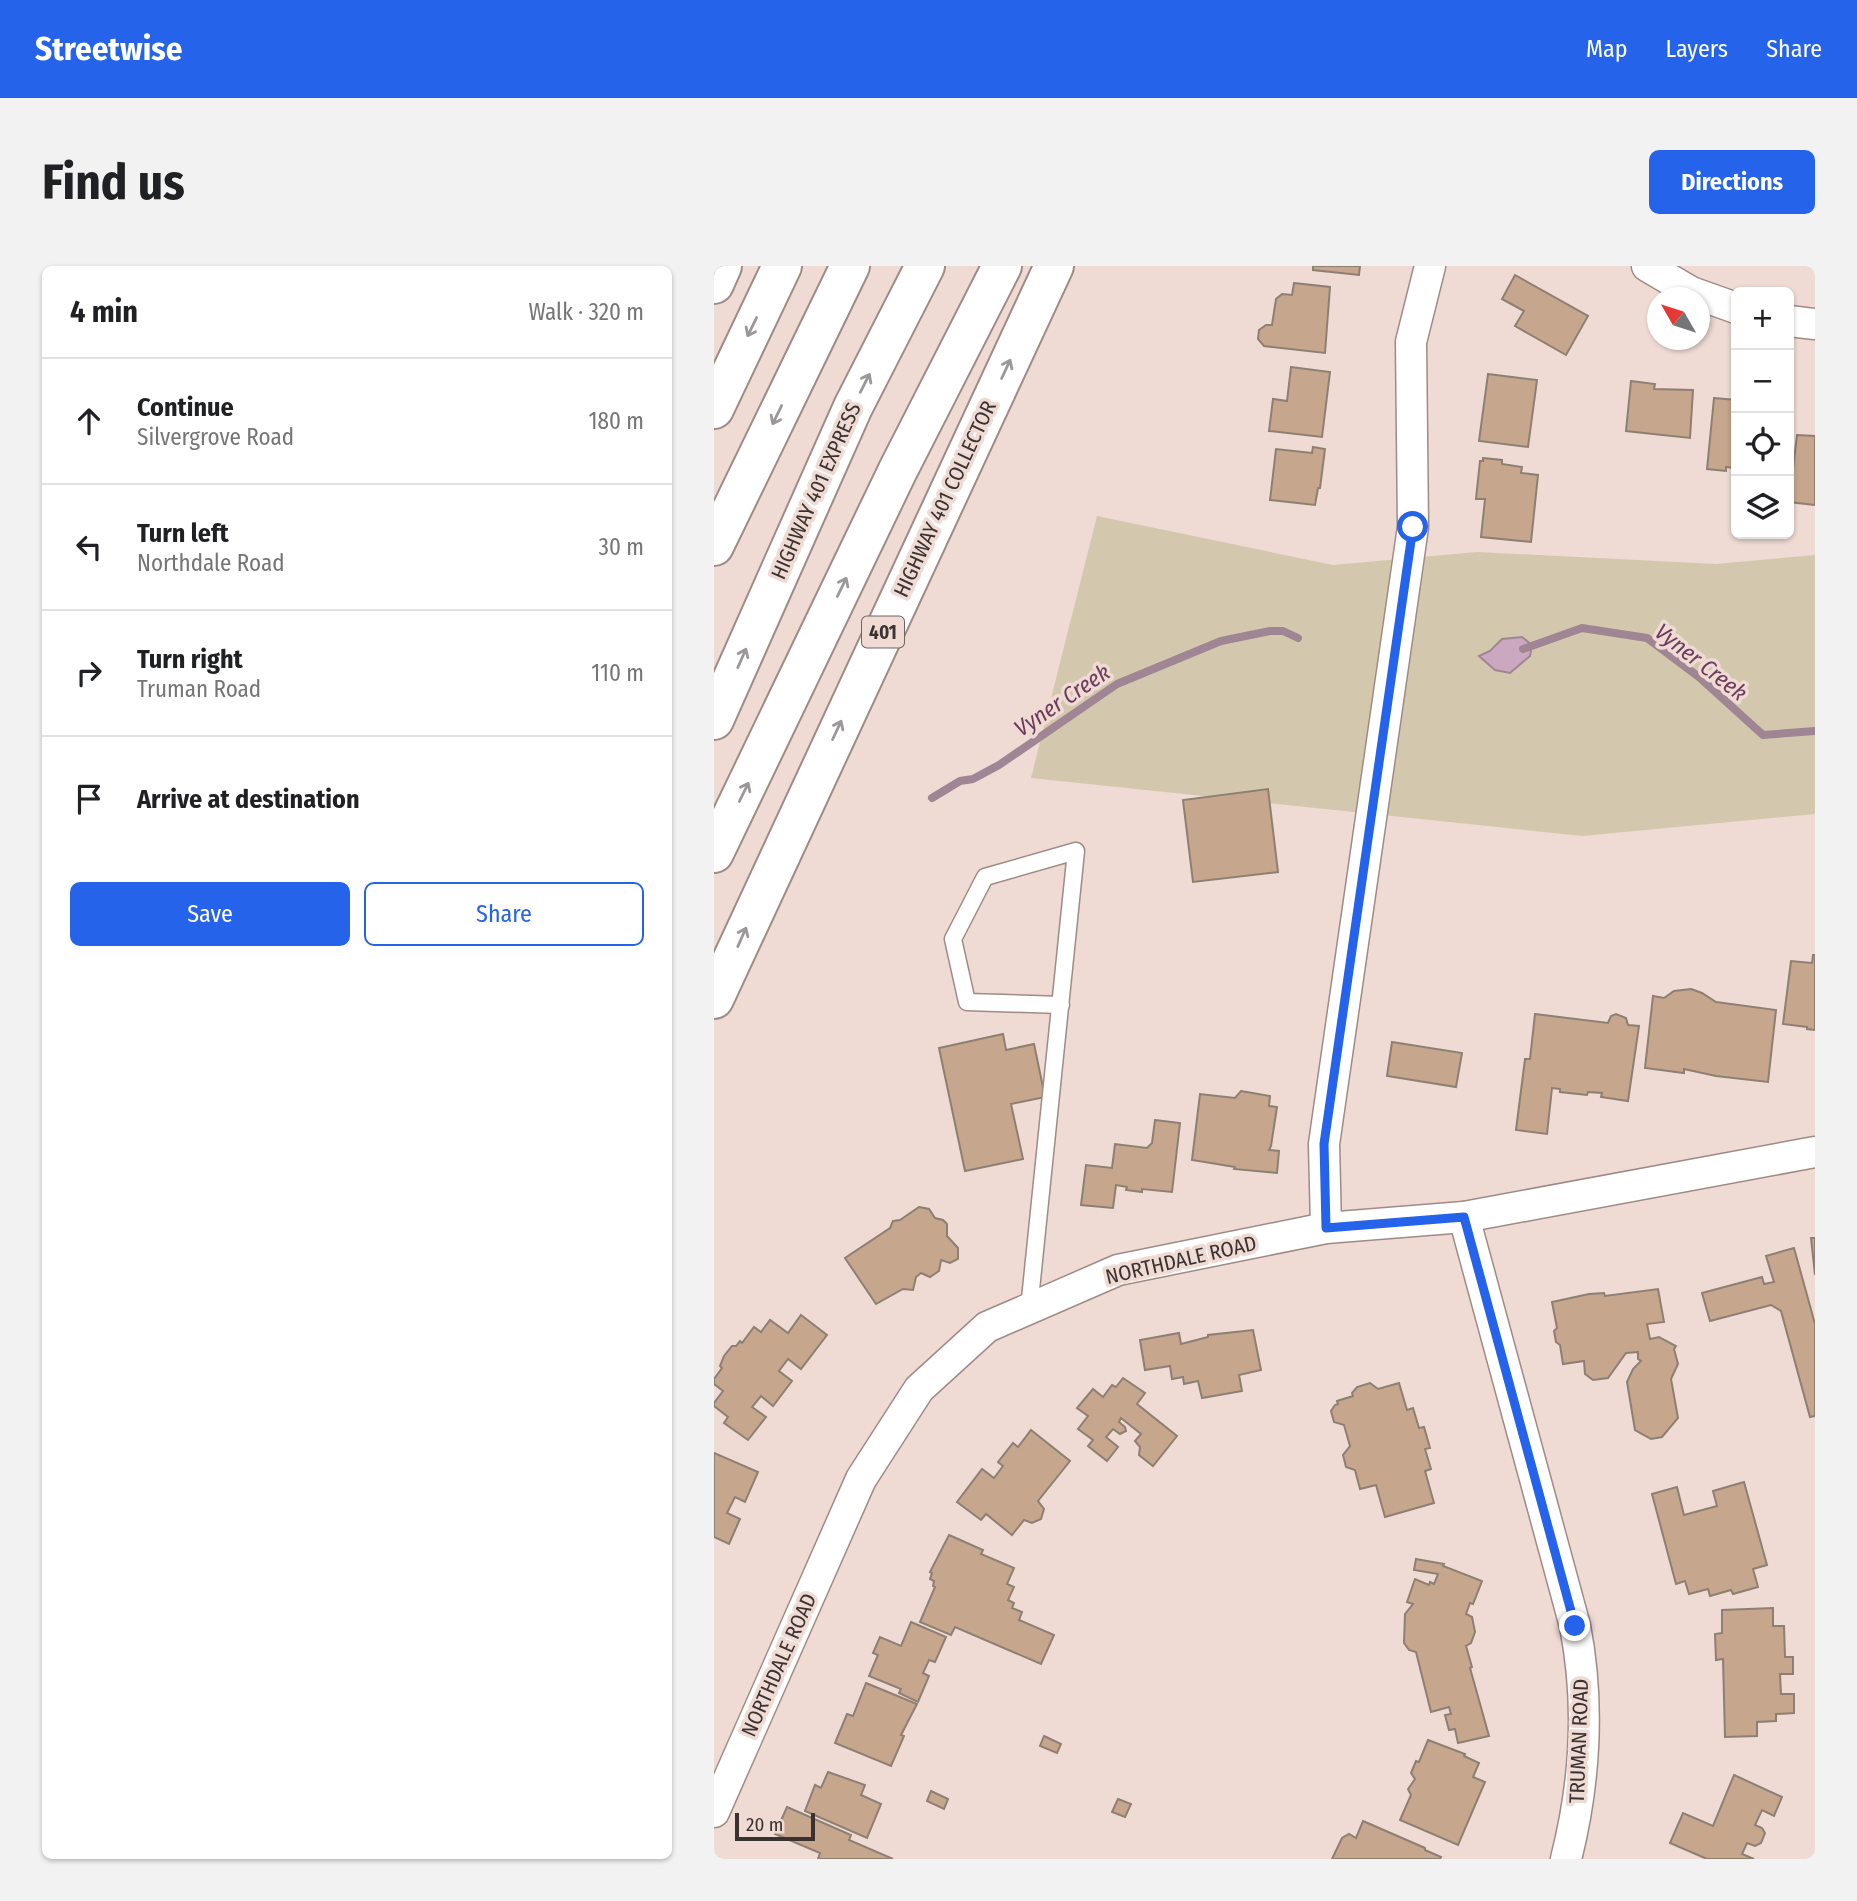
<!DOCTYPE html>
<html lang="en">
<head>
<meta charset="utf-8">
<style>
	body { margin:0; font-family:"Fira Sans Condensed",sans-serif; background:#f2f2f2; color:#202124 }
	.controls { position:absolute; right:21px; top:21px; display:grid; overflow:hidden; border-radius:10px; box-shadow:0 2px 5px #0004 }
	.controls button { width:63px; height:63px; display:grid; place-items:center; padding:0; border:0; border-bottom:2px solid #e0e0e0; background:#fff; color:#202124; font:35px sans-serif }
	.compass { position:absolute; left:933px; top:21px; width:63px; height:63px; border-radius:50%; background:#fff; box-shadow:0 2px 5px #0004; rotate:309deg }
	.scale { position:absolute; left:21px; bottom:18px; width:80px; box-sizing:border-box; padding-left:7px; border:4px solid #3a3230; border-top:0; font-size:19px; line-height:24px; white-space:nowrap; color:#3a3230; -webkit-text-stroke:5px #efdad4; paint-order:stroke }
	.stop { position:absolute; width:21px; height:21px; margin:-16px; border:5px solid #2563eb; border-radius:50%; background:#fff }
	.stop.end { background:#2563eb; border-color:#fff; box-shadow:0 2px 7px #0008 }
	.list { margin:0; padding:0; list-style:none }
	h2 { display:flex; justify-content:space-between; align-items:center; height:91px; margin:0; padding:0 28px; font-size:30px }
	h2 small { font-size:23px; font-weight:400; color:#757577 }
	.list li { display:grid; grid-template-columns:46px 1fr auto; gap:21px; align-items:center; box-sizing:border-box; height:126px; padding:0 28px; border-top:2px solid #e0e0e0 }
	.list b { display:block; font-size:26px; white-space:nowrap }
	.list p { margin:0; font-size:23px; white-space:nowrap; color:#757577 }
	.list em { font-size:23px; font-style:normal; color:#757577 }
	.actions { display:flex; gap:14px; padding:21px 28px }
	.actions a { flex:1; padding:16px 0; border:2px solid #2563eb; border-radius:10px; text-align:center; font-size:24px; color:#2563eb }
	.actions .main { background:#2563eb; color:#fff }
	.icon { flex:none; width:38px; height:38px; fill:none; stroke:currentColor; stroke-width:2; stroke-linecap:round; stroke-linejoin:round }
	.map { position:relative; flex:none; width:1101px; height:1593px; overflow:hidden; border-radius:10px }
	header { display:flex; align-items:center; gap:42px; box-sizing:border-box; height:98px; padding:0 35px; background:#2563eb; color:#fff }
	header strong { font-size:33px }
	nav { display:flex; gap:38px; margin-inline-start:auto; font-size:24px }
	.intro { display:flex; align-items:center; justify-content:space-between; box-sizing:border-box; height:168px; padding:0 42px }
	h1 { margin:0; font-size:49px }
	.button { padding:18px 32px; border-radius:10px; background:#2563eb; color:#fff; font-size:24px; font-weight:700 }
	main { display:flex; gap:42px; padding:0 42px }
	aside { flex:1; background:#fff; border-radius:10px; box-shadow:0 2px 5px #0004 }
	.map>svg:first-child { display:block }
</style>
</head>
<body>
<header>
<strong>Streetwise</strong>
<nav><a>Map</a><a>Layers</a><a>Share</a></nav>
</header>
<div class="intro"><h1>Find us</h1><a class="button">Directions</a></div>
<main>
<aside>
<h2>4 min<small>Walk · 320 m</small></h2>
<ul class="list">
<li><svg class="icon" aria-label="ahead" viewBox="0 0 24 24"><path d="M12 20V5M6 11l6-6 6 6"/></svg><div><b>Continue</b><p>Silvergrove Road</p></div><em>180 m</em></li>
<li><svg class="icon" aria-label="left" viewBox="0 0 24 24"><path d="M17 20v-9H6M10 6l-5 5 5 5"/></svg><div><b>Turn left</b><p>Northdale Road</p></div><em>30 m</em></li>
<li><svg class="icon" aria-label="right" viewBox="0 0 24 24"><path d="M7 20v-9h11M14 6l5 5-5 5"/></svg><div><b>Turn right</b><p>Truman Road</p></div><em>110 m</em></li>
<li><svg class="icon" aria-label="arrive" viewBox="0 0 24 24"><path d="M6 21V4h12l-3 4 3 4H6"/></svg><div><b>Arrive at destination</b></div></li>
</ul>
<div class="actions"><a class="main">Save</a><a>Share</a></div>
</aside>
<div class="map">
<svg width="1101" height="1593" viewBox="0 0 1101 1593">
	<rect width="100%" height="100%" fill="#efdad4"/>
	<!-- green -->
	<polygon fill="#d3c8ad" points="383,250 619,299 763,286 1002,298 1101,289 1101,548 868,570 317,512"/>
	<!-- water -->
	<polygon fill="#cba8bf" stroke="#a08594" stroke-width="2" points="808,371 818,379 816,390 796,407 781,404 765,390 776,385 788,373"/>
	<g fill="none" stroke-linecap="round" stroke-linejoin="round">
		<!-- stream -->
		<g stroke="#a08594" stroke-width="8">
			<polyline points="809,383 868,362 933,372 985,411 1049,469 1101,465"/>
			<polyline points="218,532 246,515 259,513 285,499 403,418 507,375 556,365 569,365 584,372"/>
		</g>
	</g>
	<!-- building -->
	<g fill="#c6a78d" stroke="#8e7f73" stroke-width="2">
		<polygon points="599,0 646,0 645,9 599,4"/>
		<polygon points="801,9 874,50 852,89 801,60 810,45 788,33"/>
		<polygon points="580,17 616,21 611,87 550,80 544,73 545,64 552,59 558,59 562,33 568,28 578,29"/>
		<polygon points="577,101 616,106 608,171 555,165 559,133 573,135"/>
		<polygon points="774,108 823,114 814,181 765,175"/>
		<polygon points="917,115 941,118 940,123 979,124 976,172 912,165"/>
		<polygon points="1000,132 1022,134 1022,207 1019,206 1020,202 1012,201 1012,205 993,203"/>
		<polygon points="1083,169 1101,170 1101,239 1075,236"/>
		<polygon points="599,181 611,183 606,222 604,222 601,239 556,234 562,183 598,187"/>
		<polygon points="769,192 788,194 788,198 808,201 807,207 824,209 817,276 767,271 771,233 762,233 766,195 769,195"/>
		<polygon points="554,523 564,606 479,616 469,534"/>
		<polygon points="1099,689 1101,689 1101,764 1093,763 1093,761 1069,758 1077,695 1098,697"/>
		<polygon points="977,723 988,727 1002,736 1062,744 1054,816 1002,810 970,803 970,807 931,802 939,730 950,732 960,725"/>
		<polygon points="821,748 894,757 897,750 902,748 912,752 914,759 925,760 914,835 887,831 888,827 874,826 873,829 846,826 846,823 838,822 833,868 802,864 811,793 816,793"/>
		<polygon points="289,768 292,784 320,778 331,831 297,838 309,893 251,905 225,782"/>
		<polygon points="678,776 748,787 742,821 673,810"/>
		<polygon points="527,825 556,830 555,840 563,841 557,880 555,884 565,885 563,907 520,903 521,901 478,894 486,828 521,832"/>
		<polygon points="441,854 466,857 458,926 428,923 428,926 412,924 413,921 402,919 399,942 367,939 372,899 398,902 401,878 433,882 438,877"/>
		<polygon points="205,941 215,943 221,952 229,954 233,958 233,970 244,982 244,993 236,997 227,994 225,1005 216,1011 207,1007 202,1011 199,1024 189,1023 162,1038 131,992 176,962 179,955 186,954"/>
		<polygon points="1097,972 1101,972 1101,1009"/>
		<polygon points="1080,982 1101,1058 1101,1150 1096,1151 1067,1045 1057,1039 996,1055 988,1027 1048,1011 1050,1018 1060,1016 1052,990"/>
		<polygon points="944,1023 950,1056 933,1058 936,1073 945,1071 962,1080 960,1083 964,1098 957,1113 964,1152 948,1171 937,1173 921,1164 913,1116 919,1103 927,1095 924,1093 924,1086 912,1087 894,1112 879,1114 871,1108 870,1095 849,1098 846,1079 842,1076 840,1065 843,1062 838,1036 875,1028 890,1027 891,1030"/>
		<polygon points="87,1049 113,1069 87,1103 74,1093 65,1105 78,1115 59,1140 47,1130 38,1141 52,1151 34,1174 10,1157 14,1151 0,1140 0,1137 9,1125 0,1118 0,1113 8,1102 6,1100 10,1090 18,1080 22,1080 26,1075 28,1077 40,1061 47,1066 56,1054 74,1067"/>
		<polygon points="539,1064 547,1104 525,1109 528,1125 488,1132 484,1115 470,1118 469,1111 458,1113 456,1100 431,1104 426,1074 465,1067 467,1078 494,1071 494,1069"/>
		<polygon points="409,1112 431,1127 423,1138 463,1170 439,1200 425,1189 426,1181 421,1175 427,1168 407,1152 405,1156 411,1161 412,1165 406,1168 399,1163 392,1171 404,1181 393,1195 374,1180 379,1174 364,1163 374,1150 363,1142 379,1123 389,1131 398,1119 402,1121"/>
		<polygon points="656,1117 664,1123 685,1117 693,1144 699,1142 705,1162 710,1161 716,1182 711,1183 717,1203 711,1205 720,1237 671,1251 662,1219 646,1223 641,1204 632,1201 629,1189 636,1180 630,1159 620,1156 617,1145 621,1139 624,1138 623,1135 639,1130 638,1127 643,1121"/>
		<polygon points="317,1164 356,1195 324,1235 330,1243 327,1253 318,1257 310,1254 298,1269 272,1248 267,1254 243,1236 268,1203 280,1212 289,1200 284,1196 299,1177 304,1181"/>
		<polygon points="0,1187 44,1206 31,1236 21,1231 13,1247 26,1253 15,1278 0,1271"/>
		<polygon points="1030,1216 1053,1299 1039,1303 1044,1321 1019,1328 1017,1324 996,1330 994,1323 975,1328 971,1315 962,1318 938,1228 963,1221 970,1249 1003,1240 999,1225"/>
		<polygon points="235,1269 269,1284 267,1288 300,1302 293,1318 300,1321 294,1334 300,1337 298,1342 308,1346 305,1354 340,1369 327,1398 241,1361 237,1369 206,1356 221,1321 219,1320 220,1315 216,1313 218,1307 216,1306"/>
		<polygon points="702,1293 730,1298 729,1300 768,1315 759,1338 756,1337 752,1348 758,1351 761,1366 757,1377 752,1380 758,1401 756,1402 775,1470 744,1477 741,1463 735,1464 731,1449 737,1448 735,1441 717,1446 702,1386 695,1384 690,1377 691,1348 699,1338 693,1336 701,1313 715,1319 716,1316 720,1318 724,1308 700,1304"/>
		<polygon points="1059,1342 1059,1360 1070,1360 1071,1391 1079,1391 1079,1408 1066,1408 1067,1428 1080,1428 1080,1447 1062,1448 1062,1455 1043,1456 1043,1470 1011,1471 1009,1393 1002,1394 1001,1368 1008,1367 1008,1344"/>
		<polygon points="197,1356 232,1371 221,1396 215,1394 209,1407 215,1410 204,1436 185,1427 187,1423 155,1410 164,1389 159,1387 166,1371 187,1380"/>
		<polygon points="152,1417 203,1438 187,1469 190,1470 177,1500 121,1477 133,1448 139,1450"/>
		<polygon points="330,1470 347,1478 343,1487 326,1480"/>
		<polygon points="714,1474 751,1488 750,1490 765,1497 759,1511 771,1516 744,1579 686,1554 697,1529 694,1523 701,1513 697,1507 702,1495 705,1496"/>
		<polygon points="114,1506 151,1519 147,1529 167,1538 153,1572 91,1545 101,1519 107,1522"/>
		<polygon points="1020,1509 1068,1531 1060,1550 1048,1544 1041,1559 1048,1562 1051,1567 1047,1577 1041,1580 1033,1577 1028,1588 1040,1593 993,1593 956,1577 969,1547 999,1560"/>
		<polygon points="217,1525 234,1533 230,1543 213,1535"/>
		<polygon points="404,1533 417,1538 411,1551 398,1546"/>
		<polygon points="73,1541 137,1569 135,1574 179,1593 104,1593 106,1587 61,1568"/>
		<polygon points="649,1555 711,1582 711,1584 727,1591 726,1593 618,1593 628,1572 635,1568 642,1572"/>
	</g>
	<g fill="none" stroke-linecap="round" stroke-linejoin="round">
		<defs>
			<polyline id="lane" points="315,1043 362,585 271,611 239,673 253,736 347,739"/>
			<g id="street">
				<polyline points="933,0 977,26 1022,42"/>
				<polyline points="1075,55 1101,58"/>
				<path d="M750,951L861,1360C876,1437 871,1518 852,1593"/>
				<polyline points="612,962 610,878 699,261 697,76 716,0"/>
				<polyline points="0,1546 147,1213 205,1123 273,1061 404,1004 612,962 750,951 1101,886"/>
			</g>
			<g id="highway">
				<polyline points="0,18 8,0"/>
				<polyline points="0,143 68,0"/>
				<polyline points="0,280 136,0"/>
				<polyline points="0,454 139,141 211,0"/>
				<polyline points="0,587 184,204 288,0"/>
				<polyline points="0,733 340,0"/>
			</g>
		</defs>
		<!-- lane casing -->
		<use href="#lane" stroke="#9f8b86" stroke-width="19"/>
		<!-- street casing -->
		<use href="#street" stroke="#9f8b86" stroke-width="33"/>
		<!-- highway casing -->
		<use href="#highway" stroke="#9f8b86" stroke-width="42"/>
		<!-- lane -->
		<use href="#lane" stroke="#fff" stroke-width="16"/>
		<!-- street -->
		<use href="#street" stroke="#fff" stroke-width="30"/>
		<!-- highway -->
		<use href="#highway" stroke="#fff" stroke-width="38"/>
	</g>
	<!-- one-way arrows -->
	<defs><path id="oneway-shaft" d="M-6 0H5M1.5-3L5.5 0L1.5 3" fill="none" stroke-width="1.6" stroke-linecap="round" stroke-linejoin="round" transform="scale(1.75)"/></defs>
	<g stroke="#9c9898">
		<use href="#oneway-shaft" transform="translate(38 61) rotate(116)"/>
		<use href="#oneway-shaft" transform="translate(292 103) rotate(-65)"/>
		<use href="#oneway-shaft" transform="translate(151 117) rotate(-63)"/>
		<use href="#oneway-shaft" transform="translate(63 149) rotate(116)"/>
		<use href="#oneway-shaft" transform="translate(128 321) rotate(-64)"/>
		<use href="#oneway-shaft" transform="translate(28 392) rotate(-66)"/>
		<use href="#oneway-shaft" transform="translate(123 464) rotate(-65)"/>
		<use href="#oneway-shaft" transform="translate(30 526) rotate(-64)"/>
		<use href="#oneway-shaft" transform="translate(28 671) rotate(-66)"/>
	</g>
	<g fill="none" stroke-linecap="round" stroke-linejoin="round">
		<!-- route -->
		<polyline stroke="#2563eb" stroke-width="9" points="699,261 610,878 612,962 750,951 861,1360"/>
	</g>
	<g text-anchor="middle" stroke-width="7" stroke-linejoin="round" paint-order="stroke">
		<!-- shield labels -->
		<rect fill="#efdad4" stroke="#706461" stroke-width="2" x="148" y="350.5" width="42" height="31" rx="5"/>
		<g font-size="19" font-weight="bold" fill="#3a3230">
			<text x="169" y="373">401</text>
		</g>
		<!-- street labels -->
		<g font-size="21" fill="#3a3230" stroke="#efdad4">
			<text transform="translate(102 225) rotate(-66)" y="7">HIGHWAY 401 EXPRESS</text>
			<text transform="translate(231 233) rotate(-65)" y="7">HIGHWAY 401 COLLECTOR</text>
			<text transform="translate(467 994) rotate(-13)" y="7">NORTHDALE ROAD</text>
			<text transform="translate(65 1399) rotate(-66)" y="7">NORTHDALE ROAD</text>
			<text transform="translate(865 1475) rotate(-88)" y="7">TRUMAN ROAD</text>
		</g>
		<!-- water labels -->
		<g font-size="23" font-style="italic" fill="#6b3b5c" stroke="#efdad4">
			<text transform="translate(987 396) rotate(38)" y="8">Vyner Creek</text>
			<text transform="translate(348 434) rotate(-34)" y="8">Vyner Creek</text>
		</g>
	</g>
</svg>
<div class="controls">
<button>+</button>
<button>−</button>
<button><svg class="icon" aria-label="locate" viewBox="0 0 24 24"><circle cx="12" cy="12" r="6"/><path d="M12 2v4M12 18v4M2 12h4M18 12h4"/></svg></button>
<button><svg class="icon" aria-label="layers" viewBox="0 0 24 24"><path d="M12 4l9 5-9 5-9-5zM3 14l9 5 9-5"/></svg></button>
</div>
<svg class="compass" viewBox="-18 -18 36 36"><path d="M0-13l5 13h-10z" fill="#e53935"/><path d="M0 13l5-13h-10z" fill="#757577"/></svg>
<div class="scale">20 m</div>
<div class="stop" style="left:699px;top:261px"></div>
<div class="stop end" style="left:861px;top:1360px"></div>
</div>
</main>
</body>
</html>
